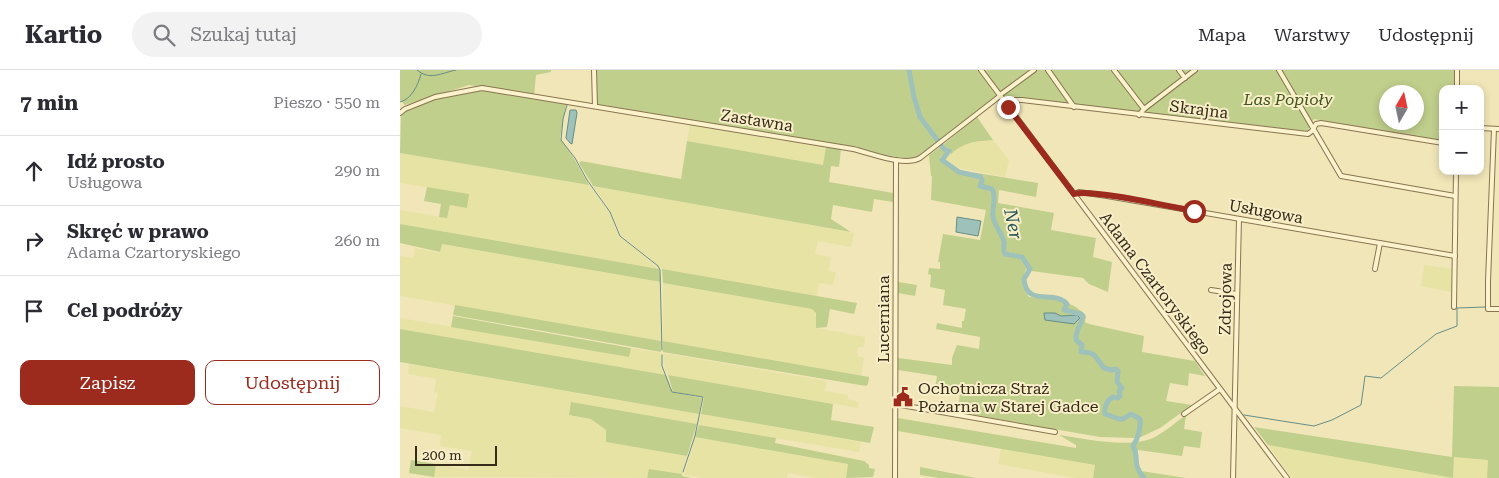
<!DOCTYPE html>
<html lang="pl">
<head>
<meta charset="utf-8">
<style>
	body { margin:0; font-family:"Roboto Serif",serif; background:#f2f2f3; color:#2b2b33 }
	.controls { position:absolute; right:15px; top:15px; display:grid; overflow:hidden; border-radius:10px; box-shadow:0 2px 8px #0003 }
	.controls button { width:45px; height:45px; display:grid; place-items:center; padding:0; border:0; border-bottom:1px solid #e1e1e2; background:#fff; color:#2b2b33; font:25px sans-serif }
	.compass { position:absolute; left:979px; top:15px; width:45px; height:45px; border-radius:50%; background:#fff; box-shadow:0 2px 8px #0003; rotate:9deg }
	.scale { position:absolute; left:15px; bottom:12px; width:82px; box-sizing:border-box; padding-left:5px; border:2px solid #362a19; border-top:0; font-size:14px; line-height:18px; white-space:nowrap; color:#362a19; -webkit-text-stroke:4px #f8efc8; paint-order:stroke }
	.stop { position:absolute; width:15px; height:15px; margin:-11px; border:4px solid #9c2a1d; border-radius:50%; background:#fff }
	.stop.end { background:#9c2a1d; border-color:#fff; box-shadow:0 1px 5px #0008 }
	.list { margin:0; padding:0; list-style:none }
	h2 { display:flex; justify-content:space-between; align-items:center; height:65px; margin:0; padding:0 20px; font-size:21px }
	h2 small { font-size:16px; font-weight:400; color:#7c7c81 }
	.list li { display:grid; grid-template-columns:32px 1fr auto; gap:15px; align-items:center; box-sizing:border-box; height:70px; padding:0 20px; border-top:1px solid #e1e1e2 }
	.list b { display:block; font-size:19px; white-space:nowrap }
	.list p { margin:0; font-size:16px; white-space:nowrap; color:#7c7c81 }
	.list em { font-size:16px; font-style:normal; color:#7c7c81 }
	.actions { display:flex; gap:10px; padding:15px 20px }
	.actions a { flex:1; padding:11px 0; border:1px solid #9c2a1d; border-radius:10px; text-align:center; font-size:18px; color:#9c2a1d }
	.actions .main { background:#9c2a1d; color:#fff }
	.icon { flex:none; width:28px; height:28px; fill:none; stroke:currentColor; stroke-width:2; stroke-linecap:round; stroke-linejoin:round }
	.map { position:relative; flex:none; width:1099px; height:408px; overflow:hidden }
	header { display:flex; align-items:center; gap:30px; box-sizing:border-box; height:70px; padding:0 25px; background:#fff; border-bottom:1px solid #e1e1e2 }
	header strong { font-size:24px }
	nav { display:flex; gap:28px; margin-inline-start:auto; font-size:18px }
	.search { width:350px; height:45px; background:#f2f2f3; display:flex; align-items:center; gap:12px; box-sizing:border-box; padding:0 18px; border-radius:28px; color:#7c7c81; font-size:19px }
	main { display:flex }
	aside { flex:1; background:#fff }
	.map>svg:first-child { display:block }
</style>
</head>
<body>
<header>
<strong>Kartio</strong>
<div class="search"><svg class="icon" aria-label="search" viewBox="0 0 24 24"><circle cx="10" cy="10" r="6"/><path d="M15 15l6 6"/></svg>Szukaj tutaj</div>
<nav><a>Mapa</a><a>Warstwy</a><a>Udostępnij</a></nav>
</header>
<main>
<aside>
<h2>7 min<small>Pieszo · 550 m</small></h2>
<ul class="list">
<li><svg class="icon" aria-label="ahead" viewBox="0 0 24 24"><path d="M12 20V5M6 11l6-6 6 6"/></svg><div><b>Idź prosto</b><p>Usługowa</p></div><em>290 m</em></li>
<li><svg class="icon" aria-label="right" viewBox="0 0 24 24"><path d="M7 20v-9h11M14 6l5 5-5 5"/></svg><div><b>Skręć w prawo</b><p>Adama Czartoryskiego</p></div><em>260 m</em></li>
<li><svg class="icon" aria-label="arrive" viewBox="0 0 24 24"><path d="M6 21V4h12l-3 4 3 4H6"/></svg><div><b>Cel podróży</b></div></li>
</ul>
<div class="actions"><a class="main">Zapisz</a><a>Udostępnij</a></div>
</aside>
<div class="map">
<svg width="1099" height="408" viewBox="0 0 1099 408">
	<rect width="100%" height="100%" fill="#f1e6b8"/>
	<!-- farmland -->
	<g fill="#e7e3a5">
		<polygon points="290,54 426,76 424,95 287,71"/>
		<polygon points="593,70 609,90 605,107 559,98 545,89 560,76 570,71"/>
		<polygon points="0,83 189,115 209,142 220,166 259,199 0,154 0,140 47,148 50,135 68,124 0,113"/>
		<polygon points="193,116 454,163 451,177 418,171 415,184 431,187 429,201 436,202 433,215 419,213 417,226 262,199 221,165 210,140"/>
		<polygon points="41,174 261,212 261,271 0,226 0,186 13,188 15,178 40,183"/>
		<polygon points="1024,195 1053,199 1052,222 1021,216"/>
		<polygon points="263,213 412,239 416,243 415,245 418,247 417,258 465,267 464,277 458,277 457,280 458,286 464,288 461,306 263,271"/>
		<polygon points="0,248 229,287 231,278 261,283 262,296 266,305 0,259"/>
		<polygon points="263,283 427,311 425,321 448,325 448,329 459,332 458,338 268,305 265,300"/>
		<polygon points="9,294 299,344 297,354 171,333 169,345 191,349 206,360 206,372 287,386 282,404 249,399 247,408 34,407 36,394 68,400 72,381 40,376 41,365 0,358 0,336 34,342 38,323 34,322 36,309 8,304"/>
		<polygon points="301,344 461,372 459,382 299,355"/>
		<polygon points="295,367 448,394 446,408 416,408 388,403 387,408 303,408 284,405"/>
		<polygon points="868,375 1052,407 1054,387 1088,390 1087,408 892,408"/>
		<polygon points="601,378 695,395 693,408 674,408 598,394"/>
	</g>
	<!-- green -->
	<g fill="#c0cf8c" fill-rule="evenodd">
		<polygon points="0,0 151,0 151,2 136,5 134,26 69,15 5,35 0,30"/>
		<path d="M196,0H1059V19H1043V71L914,49L907,61L675,36L669,33L610,26L605,28L607,30L603,29L601,30L604,36L599,30L577,47L593,70C576,71 564,72 551,84L549,78L545,77L544,74L568,54L516,93H499L470,84L441,79L439,97L431,96L429,112L493,123V132L474,129L472,142L433,135L431,149L451,162L193,116L179,93L181,91L281,109L287,71L423,95L426,77L197,38ZM986,22H1016V52H986Z"/>
		<polygon points="84,19 166,34 160,68 173,87 189,115 0,83 1,45 2,42 29,30"/>
		<path d="M540,77L546,82L540,88V91L551,97L553,100L580,109L579,117L590,121C595,128 591,135 591,144C591,155 600,163 602,173C603,178 602,180 604,185L620,189L627,198C621,208 621,218 629,227C647,228 676,230 686,247L685,252L689,254L744,266L742,282L795,291L805,306L789,303L788,316L770,313L766,331L792,335L760,358L741,367L734,368L700,367L573,345L575,336L559,332L560,322L535,318L537,306L498,300V288L552,295V288L557,275L579,279L580,267L536,259L537,253L562,258V251H564L566,239L543,235L545,220L530,217L531,205L528,204L529,198L540,199V192H538L543,164L580,170L586,140L531,130L532,106H531L529,85Z"/>
		<path d="M571,102L638,113L636,127L599,120L598,133L654,143L651,160L696,168L693,187L712,192L708,222L689,214L683,208L632,201L631,197L623,185L607,182C605,178 606,175 605,171C602,161 596,154 595,145C594,133 598,129 594,118L583,116L584,109L583,106Z"/>
		<polygon points="27,117 69,124 67,138 50,135 47,148 39,147 41,134 24,131"/>
		<polygon points="0,154 259,199 261,212 42,174 40,182 0,173"/>
		<polygon points="262,199 457,233 454,244 430,239 427,257 416,258 416,243 412,239 263,213"/>
		<polygon points="498,212 517,215 515,226 498,223"/>
		<polygon points="55,235 261,271 261,282 53,245"/>
		<polygon points="53,246 231,278 229,287 51,257"/>
		<polygon points="0,259 266,305 272,322 302,328 299,344 0,292"/>
		<polygon points="263,271 469,307 468,314 466,316 263,282"/>
		<polygon points="268,305 433,334 431,350 474,357 470,373 301,344 304,327 273,322"/>
		<polygon points="1054,316 1099,317 1099,408 1087,408 1088,390 1054,387 1053,408 868,375 854,357 1052,387"/>
		<polygon points="171,332 297,354 287,386 206,372 206,360 191,349 169,345"/>
		<path d="M786,345L784,359L802,362L800,378L784,376L782,386L738,380C736,388 736,394 741,401L786,408H693L695,395L498,361V348L676,378V375L659,365C685,369 731,379 755,367C766,361 776,352 786,345Z"/>
		<polygon points="299,355 376,368 375,373 464,391 469,395 469,398 475,399 473,407 446,408 448,394 295,367"/>
		<polygon points="11,390 36,394 34,407 9,403"/>
		<polygon points="520,397 576,408 539,408 520,405"/>
		<polygon points="249,399 282,404 282,406 292,408 247,408"/>
	</g>
	<!-- water -->
	<g fill="#9ec1ba" stroke="#658e88">
		<polygon points="170,40 176,40 177,43 172,74 170,73 166,68"/>
		<polygon points="557,147 581,151 578,166 556,162"/>
		<polygon points="644,243 655,243 661,246 677,245 680,248 674,254 645,250"/>
	</g>
	<g fill="none" stroke-linecap="round" stroke-linejoin="round">
		<!-- stream -->
		<g stroke="#658e88" stroke-width="1">
			<path d="M17,0C30,11 41,3 56,0"/>
			<path d="M0,32C12,29 18,15 21,4"/>
			<polyline points="167,35 163,49 161,70 175,88 187,110 210,142 220,166 258,196 260,200 262,280"/>
			<polyline points="262,285 262,296 272,322 303,327 295,366 283,402"/>
			<polyline points="844,345 914,356 932,350 961,335 965,306 981,308 1036,264 1057,256 1057,238 1085,237"/>
		</g>
		<!-- river -->
		<path stroke="#9ec1ba" stroke-width="5" d="M509,0L514,27L520,47L544,79L549,81L542,90L559,102L581,107L582,111L580,116L592,119C597,128 592,136 593,146C594,156 602,163 604,172C604,177 603,180 605,184L622,187L630,199L624,209C626,238 655,219 667,234L664,240L681,244L683,246C681,255 675,261 676,270L682,275L681,282C696,281 696,289 704,298L711,300L716,299L718,301L717,312L722,318L719,321L720,326L718,328L713,327C707,330 704,337 705,344L719,349H723L731,344L740,349C741,357 738,369 733,376C740,388 731,393 744,408"/>
		<defs>
			<g id="minor">
				<polyline points="194,0 195,36"/>
				<polyline points="581,0 887,408"/>
				<polyline points="648,0 674,37"/>
				<polyline points="714,0 744,39"/>
				<polyline points="779,0 785,8"/>
				<polyline points="879,0 941,106 1055,126"/>
				<polyline points="1057,19 1057,0"/>
				<polyline points="600,25 634,0"/>
				<polyline points="605,33 612,30 622,30 908,64 912,61 916,54 921,53 1043,73"/>
				<path d="M0,43L5,39L35,27L82,18L453,79C471,83 503,97 520,88L600,26"/>
				<polyline points="739,45 744,39 795,0"/>
				<polyline points="1080,58 1099,59"/>
				<polyline points="1094,59 1088,211 1088,239 1099,239"/>
				<polyline points="674,124 679,122 707,126 1055,186"/>
				<polyline points="975,199 980,173"/>
				<polyline points="811,220 837,224"/>
				<polyline points="1054,237 1056,101"/>
				<polyline points="495,334 655,362"/>
				<polyline points="784,344 820,319"/>
				<polyline points="495,408 496,90"/>
				<polyline points="833,408 839,149"/>
			</g>
		</defs>
		<!-- minor casing -->
		<use href="#minor" stroke="#887452" stroke-width="6"/>
		<!-- minor -->
		<use href="#minor" stroke="#fcf2cc" stroke-width="4"/>
	</g>
	<g fill="none" stroke-linecap="round" stroke-linejoin="round">
		<!-- route -->
		<path stroke="#9c2a1d" stroke-width="6" d="M608,37L674,124C690,118 772,137 794,141"/>
	</g>
	<!-- icons -->
	<defs>
		<symbol id="civic-bare" viewBox="-9 -9 18 18"><path d="M-.6-6.5H3V-4.5H.6V-3L4-1V1h2V6H-6V1h2V-1L-.6-3ZM-1.2 2.5V6h2.4V2.5Z" fill="#9c2a1d" stroke="#f8efc8" stroke-width="2.5" paint-order="stroke"/></symbol>
	</defs>
	<g fill-rule="evenodd">
		<use href="#civic-bare" x="489" y="313" width="28" height="28"/>
	</g>
	<g text-anchor="middle" stroke-width="4" stroke-linejoin="round" paint-order="stroke">
		<!-- park labels -->
		<g font-size="16" font-style="italic" fill="#40541e" stroke="#f8efc8">
			<text x="888" y="35">Las Popioły</text>
		</g>
		<!-- street labels -->
		<g font-size="16" fill="#362a19" stroke="#f8efc8">
			<text transform="translate(799 39) rotate(7)" y="6">Skrajna</text>
			<text transform="translate(357 50) rotate(9)" y="6">Zastawna</text>
			<text transform="translate(866 141) rotate(10)" y="6">Usługowa</text>
			<text transform="translate(756 213) rotate(53)" y="6">Adama Czartoryskiego</text>
			<text transform="translate(825 229) rotate(-89)" y="6">Zdrojowa</text>
			<text transform="translate(483 249) rotate(-90)" y="6">Lucerniana</text>
		</g>
		<!-- poi labels -->
		<g font-size="16" fill="#362a19" stroke="#f8efc8" text-anchor="start">
			<text x="518" y="324">Ochotnicza Straż<tspan x="518" dy="18">Pożarna w Starej Gadce</tspan></text>
		</g>
		<!-- water labels -->
		<g font-size="18" font-style="italic" fill="#265557" stroke="#f8efc8">
			<text transform="translate(613 154) rotate(78)" y="6">Ner</text>
		</g>
	</g>
</svg>
<div class="controls">
<button>+</button>
<button>−</button>
</div>
<svg class="compass" viewBox="-18 -18 36 36"><path d="M0-13l5 13h-10z" fill="#e53935"/><path d="M0 13l5-13h-10z" fill="#7c7c81"/></svg>
<div class="scale">200 m</div>
<div class="stop" style="left:794px;top:141px"></div>
<div class="stop end" style="left:608px;top:37px"></div>
</div>
</main>
</body>
</html>
